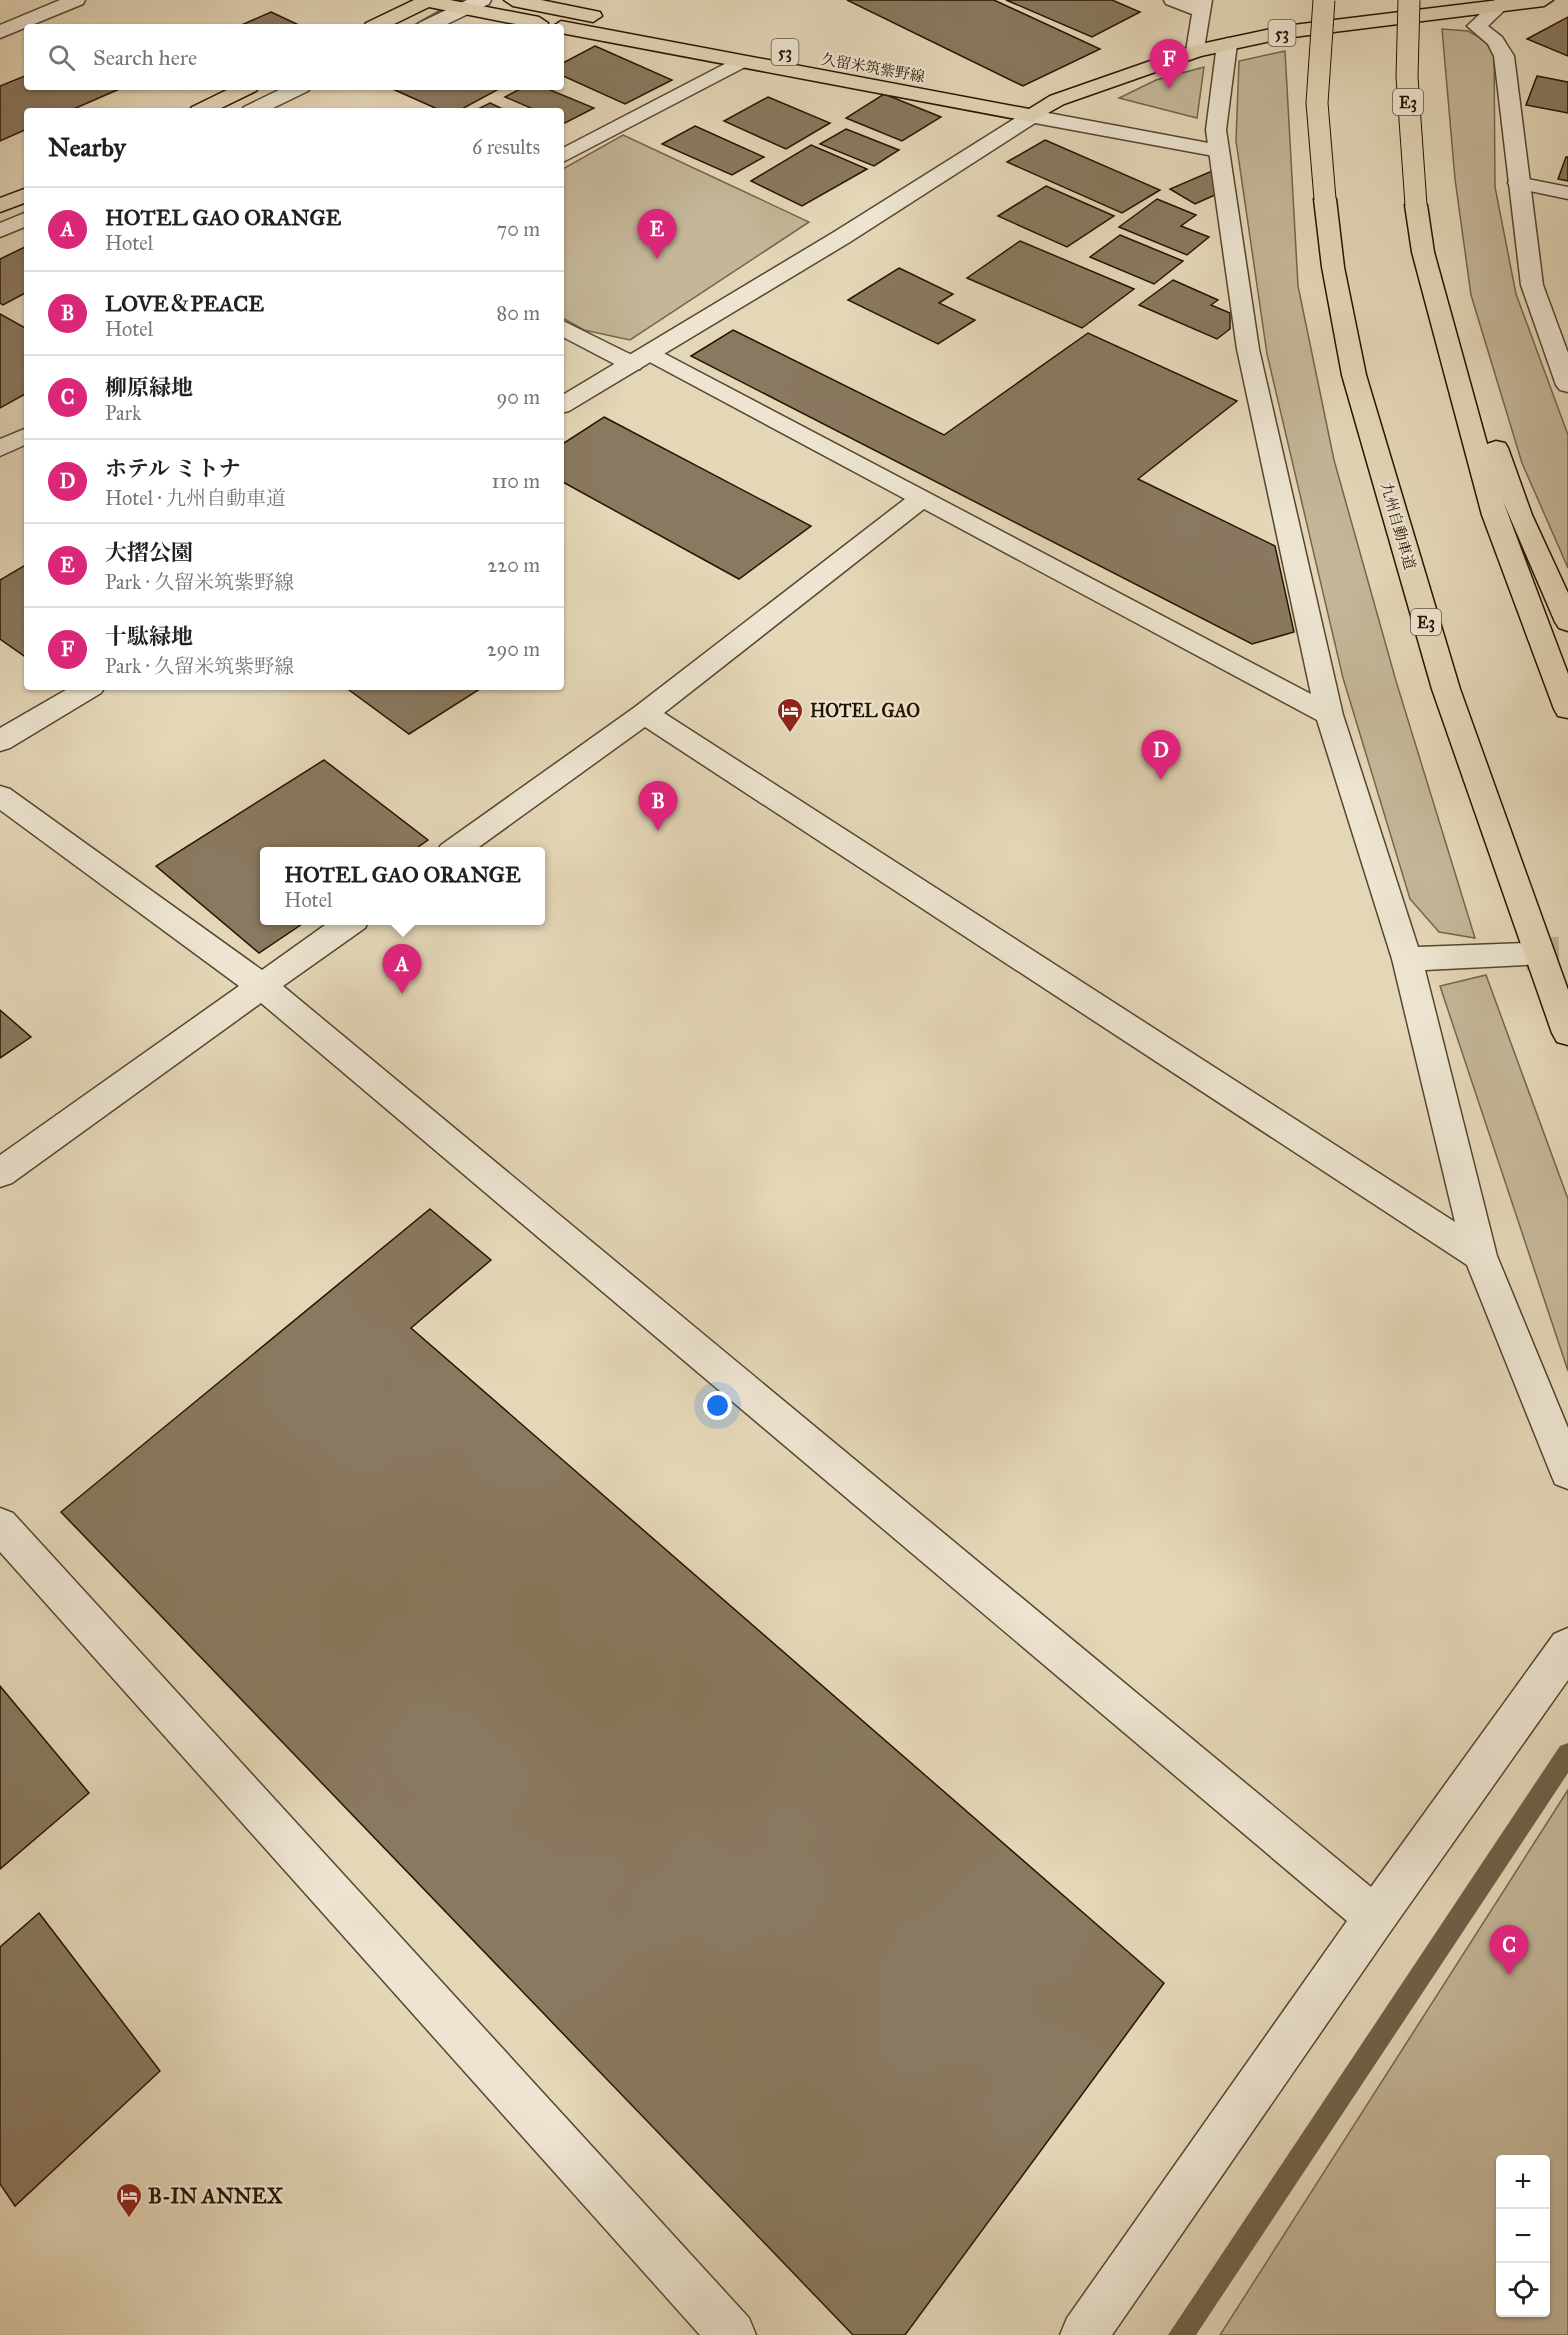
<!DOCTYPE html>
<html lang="en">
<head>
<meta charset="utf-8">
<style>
	body { margin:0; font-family:"IM FELL Great Primer","Noto Serif JP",serif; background:#f2f2f2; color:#202124 }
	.controls { position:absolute; right:18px; bottom:18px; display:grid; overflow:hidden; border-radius:6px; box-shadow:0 2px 4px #0004 }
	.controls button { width:54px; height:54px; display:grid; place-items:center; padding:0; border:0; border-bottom:2px solid #e0e0e0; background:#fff; color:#202124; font:30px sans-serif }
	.you { position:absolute; left:718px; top:1406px; width:21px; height:21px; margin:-15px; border:4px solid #fff; border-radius:50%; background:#1a73e8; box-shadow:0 0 0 9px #1a73e833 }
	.badge { display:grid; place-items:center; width:39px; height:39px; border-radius:50%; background:#db2777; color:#fff; font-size:20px; font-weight:700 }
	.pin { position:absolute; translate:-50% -50px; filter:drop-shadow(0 2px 3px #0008) }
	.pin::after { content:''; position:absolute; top:32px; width:21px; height:18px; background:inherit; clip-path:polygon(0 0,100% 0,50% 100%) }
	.popup { position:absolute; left:260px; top:847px; width:285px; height:78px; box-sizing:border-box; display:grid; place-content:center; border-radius:6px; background:#fff; filter:drop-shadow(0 2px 4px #0005); font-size:20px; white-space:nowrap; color:#757577 }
	.popup b { font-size:22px; color:#202124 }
	.popup::after { content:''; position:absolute; left:50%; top:100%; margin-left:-12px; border:12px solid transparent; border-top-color:#fff }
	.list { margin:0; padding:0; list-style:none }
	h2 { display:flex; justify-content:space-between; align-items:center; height:78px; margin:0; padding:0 24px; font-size:26px }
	h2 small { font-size:20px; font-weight:400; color:#757577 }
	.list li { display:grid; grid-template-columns:39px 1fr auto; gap:18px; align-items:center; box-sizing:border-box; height:84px; padding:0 24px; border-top:2px solid #e0e0e0 }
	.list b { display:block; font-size:22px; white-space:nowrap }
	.list p { margin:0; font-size:20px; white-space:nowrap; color:#757577 }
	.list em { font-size:20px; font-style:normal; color:#757577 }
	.icon { flex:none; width:33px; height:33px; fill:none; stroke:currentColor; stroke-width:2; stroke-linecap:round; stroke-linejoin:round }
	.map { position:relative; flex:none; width:1568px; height:2335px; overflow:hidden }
	.search { position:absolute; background:#fff; box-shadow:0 2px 4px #0004; left:24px; top:24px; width:540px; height:66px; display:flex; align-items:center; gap:15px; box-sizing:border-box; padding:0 21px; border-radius:6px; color:#757577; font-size:22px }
	.panel { position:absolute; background:#fff; box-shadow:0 2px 4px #0004; left:24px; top:108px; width:540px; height:582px; border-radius:6px }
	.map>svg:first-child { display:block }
</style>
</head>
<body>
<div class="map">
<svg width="1568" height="2335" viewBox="0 0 1568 2335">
	<rect width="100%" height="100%" fill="#e4d7b8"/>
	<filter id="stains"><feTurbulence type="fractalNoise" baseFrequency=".00333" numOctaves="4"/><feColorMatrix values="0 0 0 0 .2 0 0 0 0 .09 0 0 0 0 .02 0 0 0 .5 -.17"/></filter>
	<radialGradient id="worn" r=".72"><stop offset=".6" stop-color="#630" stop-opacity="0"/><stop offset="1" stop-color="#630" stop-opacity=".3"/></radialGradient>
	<!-- green -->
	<g fill="#c4b699" stroke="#75654d" stroke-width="1.5" fill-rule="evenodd">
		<polygon points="1442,29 1468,31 1494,45 1495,187 1516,294 1568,435 1568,568 1522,463 1471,295 1455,179"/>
		<polygon points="1285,51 1298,286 1334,460 1396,681 1475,938 1439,932 1410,899 1343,678 1267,354 1236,141 1239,61"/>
		<polygon points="1204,67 1197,118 1119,98 1156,80"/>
		<polygon points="623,135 809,222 630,340 584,330 561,317 561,170"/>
		<polygon points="1486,975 1568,1199 1568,1371 1440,986"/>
		<path d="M1568,1790V2335H1220ZM1500,2160H1546V2312H1500Z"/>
	</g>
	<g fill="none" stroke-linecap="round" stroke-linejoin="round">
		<!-- stream -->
		<g fill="#71614a" fill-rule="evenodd">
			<polygon points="456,0 469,0 422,27 409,27"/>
			<polygon points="1568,1743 1568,1773 1196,2335 1168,2335 1560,1746"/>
		</g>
	</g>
	<!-- building -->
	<g fill="#897960" stroke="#261401" stroke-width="1.5">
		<polygon points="847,0 994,0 1100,49 1023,86"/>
		<polygon points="1006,0 1112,0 1140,12 1092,37"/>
		<polygon points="271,12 303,27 237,27"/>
		<polygon points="1568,17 1568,56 1527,39"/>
		<polygon points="595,46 672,80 625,104 561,75 561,64"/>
		<polygon points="27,75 27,87 124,87 69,111 27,111 27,129 0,141 0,86"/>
		<polygon points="1537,76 1568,82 1568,113 1526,105"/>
		<polygon points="388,87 493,87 499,89 458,111 442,111"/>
		<polygon points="524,87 543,87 594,108 565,123 561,121 561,111 538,111 505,97"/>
		<polygon points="884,94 941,117 902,141 846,118"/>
		<polygon points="768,97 830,123 786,149 724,121"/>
		<polygon points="490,103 507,111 474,111"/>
		<polygon points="695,126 764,157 732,175 662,144"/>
		<polygon points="846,129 899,150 874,166 820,144"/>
		<polygon points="1045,140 1160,190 1122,213 1007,162"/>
		<polygon points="811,145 867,169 802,206 751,181"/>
		<polygon points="1566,157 1568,157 1568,181 1558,179"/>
		<polygon points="1212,171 1217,194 1195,204 1170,189"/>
		<polygon points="1046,186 1114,216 1067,247 998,216"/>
		<polygon points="1157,199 1196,215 1181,226 1209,237 1187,255 1119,227"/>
		<polygon points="1120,235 1183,261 1154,284 1090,257"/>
		<polygon points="1020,241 1134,289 1082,328 967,278"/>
		<polygon points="27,246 27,292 3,305 0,303 0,259"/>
		<polygon points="899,268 953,294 939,303 975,320 938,344 848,300"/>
		<polygon points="1173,280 1218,300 1211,305 1230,313 1230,329 1217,339 1139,305"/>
		<polygon points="0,314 27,329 27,393 0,408"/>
		<polygon points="733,330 944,435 1088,333 1237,401 1138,479 1275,546 1294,632 1252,644 691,356"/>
		<polygon points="604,417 811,526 739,579 561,481 561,445"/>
		<polygon points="27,564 27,658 0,639 0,580"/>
		<polygon points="345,687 483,687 409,734"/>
		<polygon points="324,760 428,840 411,852 264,852 264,920 308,920 259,953 156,866"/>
		<polygon points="0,1010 31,1037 0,1058"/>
		<polygon points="430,1209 491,1260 411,1328 1164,1983 905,2335 853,2335 61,1512"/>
		<polygon points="0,1686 89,1793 0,1869"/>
		<polygon points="39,1913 160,2071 15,2206 0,2184 0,1947"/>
	</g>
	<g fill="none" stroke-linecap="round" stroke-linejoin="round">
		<!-- minor-tunnel -->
		<polyline stroke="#beb093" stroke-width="33" stroke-dasharray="33 16" stroke-linecap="butt" points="1526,954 1568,953"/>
		<defs>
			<g id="minor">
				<polygon points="60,0 85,0 83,4 0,38 0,25"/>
				<polygon points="467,0 491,0 489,4 441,27 417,27 419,23"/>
				<polygon points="1164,0 1212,0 1203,55 1196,57 1186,51 1192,14 1166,4"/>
				<polygon points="1495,0 1515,0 1488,26 1502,37 1514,56 1543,285 1568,353 1568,392 1560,390 1556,385 1521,285 1494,56 1488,44 1467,26"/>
				<path d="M1227,38L1237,44L1226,130L1259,349L1343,715L1418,947L1526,943L1537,946L1541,954L1537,962L1526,965L1425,970L1497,1256L1568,1428V1489L1555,1484L1550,1472L1467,1265L645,727L472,852H437L441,845L635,707L905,499L644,359L641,354L644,349L652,347L1311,694L1237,349L1206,130L1217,44ZM924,509L1317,720L1392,959L1455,1222L664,713Z"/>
				<polygon points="740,56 747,58 750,62 747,66 561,163 561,149"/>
				<polygon points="285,87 311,87 308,91 267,111 241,111 244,107"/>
				<polygon points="27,212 27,226 0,237 0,223"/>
				<polygon points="561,320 640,359 644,364 640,369 624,369 561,336"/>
				<polygon points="27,428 27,444 0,456 0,439"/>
				<polygon points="0,786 10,789 262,970 332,920 369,920 365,928 283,986 1371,1887 1554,1634 1568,1628 1568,1680 1390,1932 1112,2335 1060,2335 1067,2318 1347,1921 261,1003 12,1183 0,1187 0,1155 239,986 0,810"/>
				<polygon points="0,1508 13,1513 749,2318 756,2335 700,2335 0,1552"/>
			</g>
			<g id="tertiary">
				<polygon points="1032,110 1219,145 1226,147 1229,151 1226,155 1219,157 1035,123 850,242 569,411 561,413 561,396 834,232 1025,112"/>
				<polygon points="1518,177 1568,187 1568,199 1511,187 1508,183 1511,179"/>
				<polygon points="71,687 105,687 101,693 10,748 0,751 0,728"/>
			</g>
			<g id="primary">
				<polygon points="414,0 450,0 539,17 548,23 546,27 531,27 429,7 388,27 364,27 366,23"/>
				<polygon points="504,0 541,0 600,12 602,16 593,22 513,6"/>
				<polygon points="1499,0 1553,0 1544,6 1285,38 1201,56 1064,104 1032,122 561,33 561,27 552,27 561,21 1029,109 1050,96 1196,45 1285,26"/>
				<polygon points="233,87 259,87 256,91 215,111 189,111 192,107"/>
				<polygon points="27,188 27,202 0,212 0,198"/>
			</g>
			<g id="motorway">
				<polygon points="1325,193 1332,195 1336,199 1344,267 1366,375 1460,689 1568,990 1568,1045 1557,1042 1552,1033 1432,689 1342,375 1322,267 1314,199 1318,195"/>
				<polygon points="1416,199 1423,201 1427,205 1434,252 1487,444 1496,441 1505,443 1508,448 1532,515 1568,593 1568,631 1559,628 1555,622 1503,501 1568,674 1568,718 1558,716 1554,709 1482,515 1412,252 1405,205 1409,201"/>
			</g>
		</defs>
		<!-- minor casing -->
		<use href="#minor" stroke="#56452f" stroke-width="3"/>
		<!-- tertiary casing -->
		<use href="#tertiary" stroke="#56452f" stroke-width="3"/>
		<!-- primary casing -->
		<use href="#primary" stroke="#261401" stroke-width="3"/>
		<!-- motorway casing -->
		<use href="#motorway" stroke="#261401" stroke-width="3"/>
		<!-- minor -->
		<use href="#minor" fill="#ede5d1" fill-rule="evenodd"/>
		<!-- tertiary -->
		<use href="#tertiary" fill="#ede5d1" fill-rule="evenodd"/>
		<!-- primary -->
		<use href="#primary" fill="#e4d7b8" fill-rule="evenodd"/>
		<!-- motorway -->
		<use href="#motorway" fill="#e4d7b8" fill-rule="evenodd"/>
		<defs>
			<g id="motorway-bridge">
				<polyline points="1324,0 1317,103 1325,199"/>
				<polyline points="1409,0 1407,77 1416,205"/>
			</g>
		</defs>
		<!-- motorway-bridge casing -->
		<use href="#motorway-bridge" stroke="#261401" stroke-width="23" stroke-linecap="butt"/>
		<!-- motorway-bridge -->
		<use href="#motorway-bridge" stroke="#e4d7b8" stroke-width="21"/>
	</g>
	<!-- icons -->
	<defs>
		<symbol id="hotel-pin" viewBox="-11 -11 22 30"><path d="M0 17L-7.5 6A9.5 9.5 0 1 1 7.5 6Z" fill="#8f2418" stroke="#ede5d1"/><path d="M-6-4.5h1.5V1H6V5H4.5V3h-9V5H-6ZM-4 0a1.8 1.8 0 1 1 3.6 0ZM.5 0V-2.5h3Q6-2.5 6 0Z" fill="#fff"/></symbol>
	</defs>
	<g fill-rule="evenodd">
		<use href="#hotel-pin" x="775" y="696" width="30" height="40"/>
		<use href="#hotel-pin" x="114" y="2181" width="30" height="40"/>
	</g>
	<g text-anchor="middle" stroke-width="4.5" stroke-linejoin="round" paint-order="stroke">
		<!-- far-street labels -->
		<g font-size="15" fill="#261401" stroke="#ede5d1">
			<text transform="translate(873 68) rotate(10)" y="5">久留米筑紫野線</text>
			<text transform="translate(1398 526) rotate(74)" y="5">九州自動車道</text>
		</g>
		<!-- shield labels -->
		<g fill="#ede5d1" stroke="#62533f" stroke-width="1.5">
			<rect x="1268.5" y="20" width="27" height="26" rx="4.5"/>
			<rect x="771.5" y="39" width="27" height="26" rx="4.5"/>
			<rect x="1393" y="89" width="30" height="26" rx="4.5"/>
			<rect x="1411" y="609" width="30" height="26" rx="4.5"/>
		</g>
		<g font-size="16" font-weight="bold" fill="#261401">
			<text x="1282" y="39">53</text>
			<text x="785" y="58">53</text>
			<text x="1408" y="108">E3</text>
			<text x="1426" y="628">E3</text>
		</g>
		<!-- poi labels -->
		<g font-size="18" font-weight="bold" fill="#261401" stroke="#ede5d1" text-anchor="start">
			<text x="810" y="717">HOTEL GAO</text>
		</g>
		<!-- near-poi labels -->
		<g font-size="21" font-weight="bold" fill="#261401" stroke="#ede5d1" text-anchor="start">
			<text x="148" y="2203">B-IN ANNEX</text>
		</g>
	</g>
	<rect width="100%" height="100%" filter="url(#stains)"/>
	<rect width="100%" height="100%" fill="url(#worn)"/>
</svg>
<div class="controls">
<button>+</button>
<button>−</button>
<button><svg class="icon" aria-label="locate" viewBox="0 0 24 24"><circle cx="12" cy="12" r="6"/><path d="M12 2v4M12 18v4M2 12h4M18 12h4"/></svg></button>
</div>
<div class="you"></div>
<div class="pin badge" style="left:402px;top:994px">A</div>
<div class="popup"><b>HOTEL GAO ORANGE</b>Hotel</div>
<div class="pin badge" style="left:658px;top:831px">B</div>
<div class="pin badge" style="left:1509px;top:1975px">C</div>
<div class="pin badge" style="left:1161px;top:780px">D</div>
<div class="pin badge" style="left:657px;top:259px">E</div>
<div class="pin badge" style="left:1169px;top:89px">F</div>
<div class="search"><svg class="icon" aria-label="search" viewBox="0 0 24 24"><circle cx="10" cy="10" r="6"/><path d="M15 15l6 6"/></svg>Search here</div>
<section class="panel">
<h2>Nearby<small>6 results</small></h2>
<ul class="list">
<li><span class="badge">A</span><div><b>HOTEL GAO ORANGE</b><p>Hotel</p></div><em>70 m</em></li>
<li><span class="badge">B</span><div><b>LOVE＆PEACE</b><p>Hotel</p></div><em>80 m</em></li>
<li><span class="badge">C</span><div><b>柳原緑地</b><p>Park</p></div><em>90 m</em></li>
<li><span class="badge">D</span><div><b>ホテル ミトナ</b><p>Hotel · 九州自動車道</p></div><em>110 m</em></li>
<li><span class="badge">E</span><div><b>大摺公園</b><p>Park · 久留米筑紫野線</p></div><em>220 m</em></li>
<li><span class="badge">F</span><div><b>十駄緑地</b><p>Park · 久留米筑紫野線</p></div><em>290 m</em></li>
</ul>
</section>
</div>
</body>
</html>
